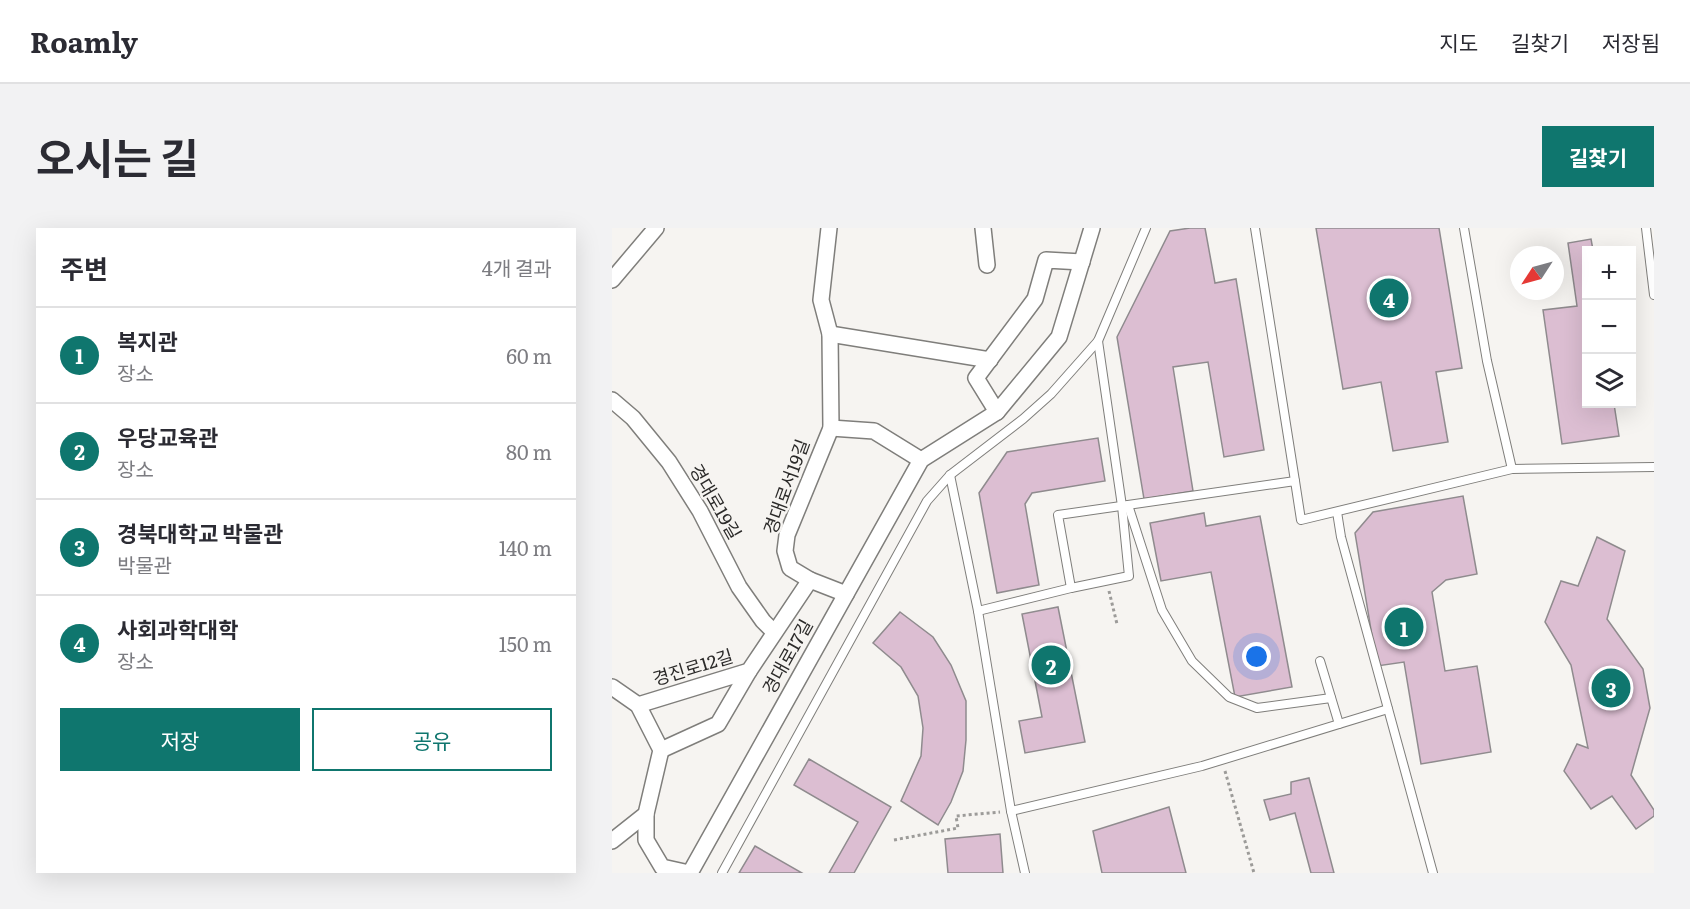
<!DOCTYPE html>
<html lang="ko">
<head>
<meta charset="utf-8">
<style>
	body { margin:0; font-family:Literata,"Noto Sans KR",serif; background:#f2f2f3; color:#2b2b33 }
	.controls { position:absolute; right:18px; top:18px; display:grid; overflow:hidden; border-radius:0px; box-shadow:0 6px 24px #0002 }
	.controls button { width:54px; height:54px; display:grid; place-items:center; padding:0; border:0; border-bottom:2px solid #e1e1e2; background:#fff; color:#2b2b33; font:30px sans-serif }
	.compass { position:absolute; left:898px; top:18px; width:54px; height:54px; border-radius:50%; background:#fff; box-shadow:0 6px 24px #0002; rotate:234deg }
	.you { position:absolute; left:645px; top:429px; width:21px; height:21px; margin:-15px; border:4px solid #fff; border-radius:50%; background:#1a73e8; box-shadow:0 0 0 9px #1a73e833 }
	.badge { display:grid; place-items:center; width:39px; height:39px; border-radius:50%; background:#0f766e; color:#fff; font-size:20px; font-weight:700 }
	.pin { position:absolute; translate:-50% -50%; border:3px solid #fff; box-shadow:0 2px 6px #0006 }
	.list { margin:0; padding:0; list-style:none }
	h2 { display:flex; justify-content:space-between; align-items:center; height:78px; margin:0; padding:0 24px; font-size:26px }
	h2 small { font-size:20px; font-weight:400; color:#7c7c81 }
	.list li { display:grid; grid-template-columns:39px 1fr auto; gap:18px; align-items:center; box-sizing:border-box; height:96px; padding:0 24px; border-top:2px solid #e1e1e2 }
	.list b { display:block; font-size:22px; white-space:nowrap }
	.list p { margin:0; font-size:20px; white-space:nowrap; color:#7c7c81 }
	.list em { font-size:20px; font-style:normal; color:#7c7c81 }
	.actions { display:flex; gap:12px; padding:18px 24px }
	.actions a { flex:1; padding:14px 0; border:2px solid #0f766e; border-radius:0px; text-align:center; font-size:21px; color:#0f766e }
	.actions .main { background:#0f766e; color:#fff }
	.icon { flex:none; width:33px; height:33px; fill:none; stroke:currentColor; stroke-width:2; stroke-linecap:round; stroke-linejoin:round }
	.map { position:relative; flex:none; width:1042px; height:645px; overflow:hidden; border-radius:0px }
	header { display:flex; align-items:center; gap:36px; box-sizing:border-box; height:84px; padding:0 30px; background:#fff; border-bottom:2px solid #e1e1e2 }
	header strong { font-size:28px }
	nav { display:flex; gap:33px; margin-inline-start:auto; font-size:21px }
	.intro { display:flex; align-items:center; justify-content:space-between; box-sizing:border-box; height:144px; padding:0 36px }
	h1 { margin:0; font-size:42px }
	.button { padding:15px 27px; border-radius:0px; background:#0f766e; color:#fff; font-size:21px; font-weight:700 }
	main { display:flex; gap:36px; padding:0 36px }
	aside { flex:1; background:#fff; border-radius:0px; box-shadow:0 6px 24px #0002 }
	.map>svg:first-child { display:block }
</style>
</head>
<body>
<header>
<strong>Roamly</strong>
<nav><a>지도</a><a>길찾기</a><a>저장됨</a></nav>
</header>
<div class="intro"><h1>오시는 길</h1><a class="button">길찾기</a></div>
<main>
<aside>
<h2>주변<small>4개 결과</small></h2>
<ul class="list">
<li><span class="badge">1</span><div><b>복지관</b><p>장소</p></div><em>60 m</em></li>
<li><span class="badge">2</span><div><b>우당교육관</b><p>장소</p></div><em>80 m</em></li>
<li><span class="badge">3</span><div><b>경북대학교 박물관</b><p>박물관</p></div><em>140 m</em></li>
<li><span class="badge">4</span><div><b>사회과학대학</b><p>장소</p></div><em>150 m</em></li>
</ul>
<div class="actions"><a class="main">저장</a><a>공유</a></div>
</aside>
<div class="map">
<svg width="1042" height="645" viewBox="0 0 1042 645">
	<rect width="100%" height="100%" fill="#f6f4f1"/>
	<!-- building -->
	<g fill="#dcbed2" stroke="#8f8b8e" stroke-width="1.5">
		<polygon points="578,0 593,0 603,55 624,51 652,222 612,229 596,134 561,139 581,263 532,271 505,109 558,3"/>
		<polygon points="704,0 827,0 850,140 824,144 836,214 781,223 769,154 731,161"/>
		<polygon points="979,11 981,22 975,22 975,176 1002,176 1007,208 950,216 931,82 965,78 956,15"/>
		<polygon points="486,210 493,253 420,265 413,276 427,357 385,365 367,265 395,224"/>
		<polygon points="851,268 865,346 834,352 820,364 833,443 865,438 879,524 809,536 792,434 765,438 743,305 761,284"/>
		<polygon points="592,285 594,298 648,288 680,459 623,469 599,344 549,353 538,295"/>
		<polygon points="985,309 1013,323 995,391 1031,441 1038,480 1019,547 1042,582 1042,588 1024,601 1000,568 979,581 952,543 965,516 976,520 959,437 933,394 949,353 966,358"/>
		<polygon points="446,379 473,514 413,525 407,493 430,489 410,386"/>
		<polygon points="288,384 321,409 339,437 354,473 354,512 351,543 339,574 326,597 289,573 309,528 311,500 306,468 289,439 261,415"/>
		<polygon points="197,531 279,579 242,645 217,645 246,594 182,557"/>
		<polygon points="697,550 722,645 699,645 683,585 658,592 652,572 679,566 679,554"/>
		<polygon points="557,579 574,645 490,645 481,603"/>
		<polygon points="388,606 391,645 336,645 333,611"/>
		<polygon points="143,618 190,645 127,645"/>
	</g>
	<g fill="none" stroke-linecap="round" stroke-linejoin="round">
		<defs>
			<g id="service">
				<polyline points="643,0 683,253"/>
				<polyline points="852,0 875,133 900,241"/>
				<polyline points="1034,0 1042,67"/>
				<polyline points="338,247 366,383 399,583 413,645"/>
				<polyline points="516,277 550,382 580,433 617,469 645,480 719,470"/>
				<polyline points="725,284 729,309 821,645"/>
				<polyline points="459,360 446,287 683,253 689,292 900,241 1042,239"/>
				<polyline points="366,383 459,360 517,348 510,278 486,113"/>
				<polyline points="708,433 727,496"/>
				<polyline points="399,583 590,538 776,481"/>
				<polyline points="110,645 315,273 338,247 411,191 439,166 486,113 534,0"/>
			</g>
			<g id="minor">
				<polyline points="371,0 375,37"/>
				<polyline points="0,52 44,0"/>
				<polyline points="218,106 378,132"/>
				<polyline points="0,172 21,190 57,234 88,283 127,359 151,393 162,404"/>
				<polyline points="385,184 364,150 423,71 434,32 470,34"/>
				<polyline points="219,200 262,203 309,232"/>
				<polyline points="198,352 234,366"/>
				<polyline points="0,459 26,477 49,522 34,586 0,613"/>
				<polyline points="26,477 137,443 198,352 178,340 173,323 175,307 219,200 218,106 209,72 217,0"/>
				<polyline points="49,522 106,496 137,443"/>
				<polyline points="34,586 34,612 50,639 77,645"/>
				<polyline points="78,645 309,232 385,184 447,109 480,0"/>
			</g>
		</defs>
		<!-- service casing -->
		<use href="#service" stroke="#7f7e7b" stroke-width="10"/>
		<!-- minor casing -->
		<use href="#minor" stroke="#7f7e7b" stroke-width="18"/>
		<!-- path -->
		<g stroke="#9c9b99" stroke-width="3" stroke-dasharray="3 3" stroke-linecap="butt">
			<polyline points="497,363 505,396"/>
			<polyline points="613,543 642,645"/>
			<polyline points="282,612 346,600 344,588 388,584"/>
		</g>
		<!-- service -->
		<use href="#service" stroke="#fff" stroke-width="8"/>
		<!-- minor -->
		<use href="#minor" stroke="#fff" stroke-width="15"/>
	</g>
	<g text-anchor="middle" stroke-width="5" stroke-linejoin="round" paint-order="stroke">
		<!-- street labels -->
		<g font-size="18" fill="#2c2b2a" stroke="#f6f4f1">
			<text transform="translate(175 259) rotate(-70)" y="6">경대로서19길</text>
			<text transform="translate(103 274) rotate(60)" y="6">경대로19길</text>
			<text transform="translate(176 429) rotate(-61)" y="6">경대로17길</text>
			<text transform="translate(81 440) rotate(-17)" y="6">경진로12길</text>
		</g>
	</g>
</svg>
<div class="controls">
<button>+</button>
<button>−</button>
<button><svg class="icon" aria-label="layers" viewBox="0 0 24 24"><path d="M12 4l9 5-9 5-9-5zM3 14l9 5 9-5"/></svg></button>
</div>
<svg class="compass" viewBox="-18 -18 36 36"><path d="M0-13l5 13h-10z" fill="#e53935"/><path d="M0 13l5-13h-10z" fill="#7c7c81"/></svg>
<div class="you"></div>
<div class="pin badge" style="left:792px;top:399px">1</div>
<div class="pin badge" style="left:439px;top:437px">2</div>
<div class="pin badge" style="left:999px;top:460px">3</div>
<div class="pin badge" style="left:777px;top:70px">4</div>
</div>
</main>
</body>
</html>
